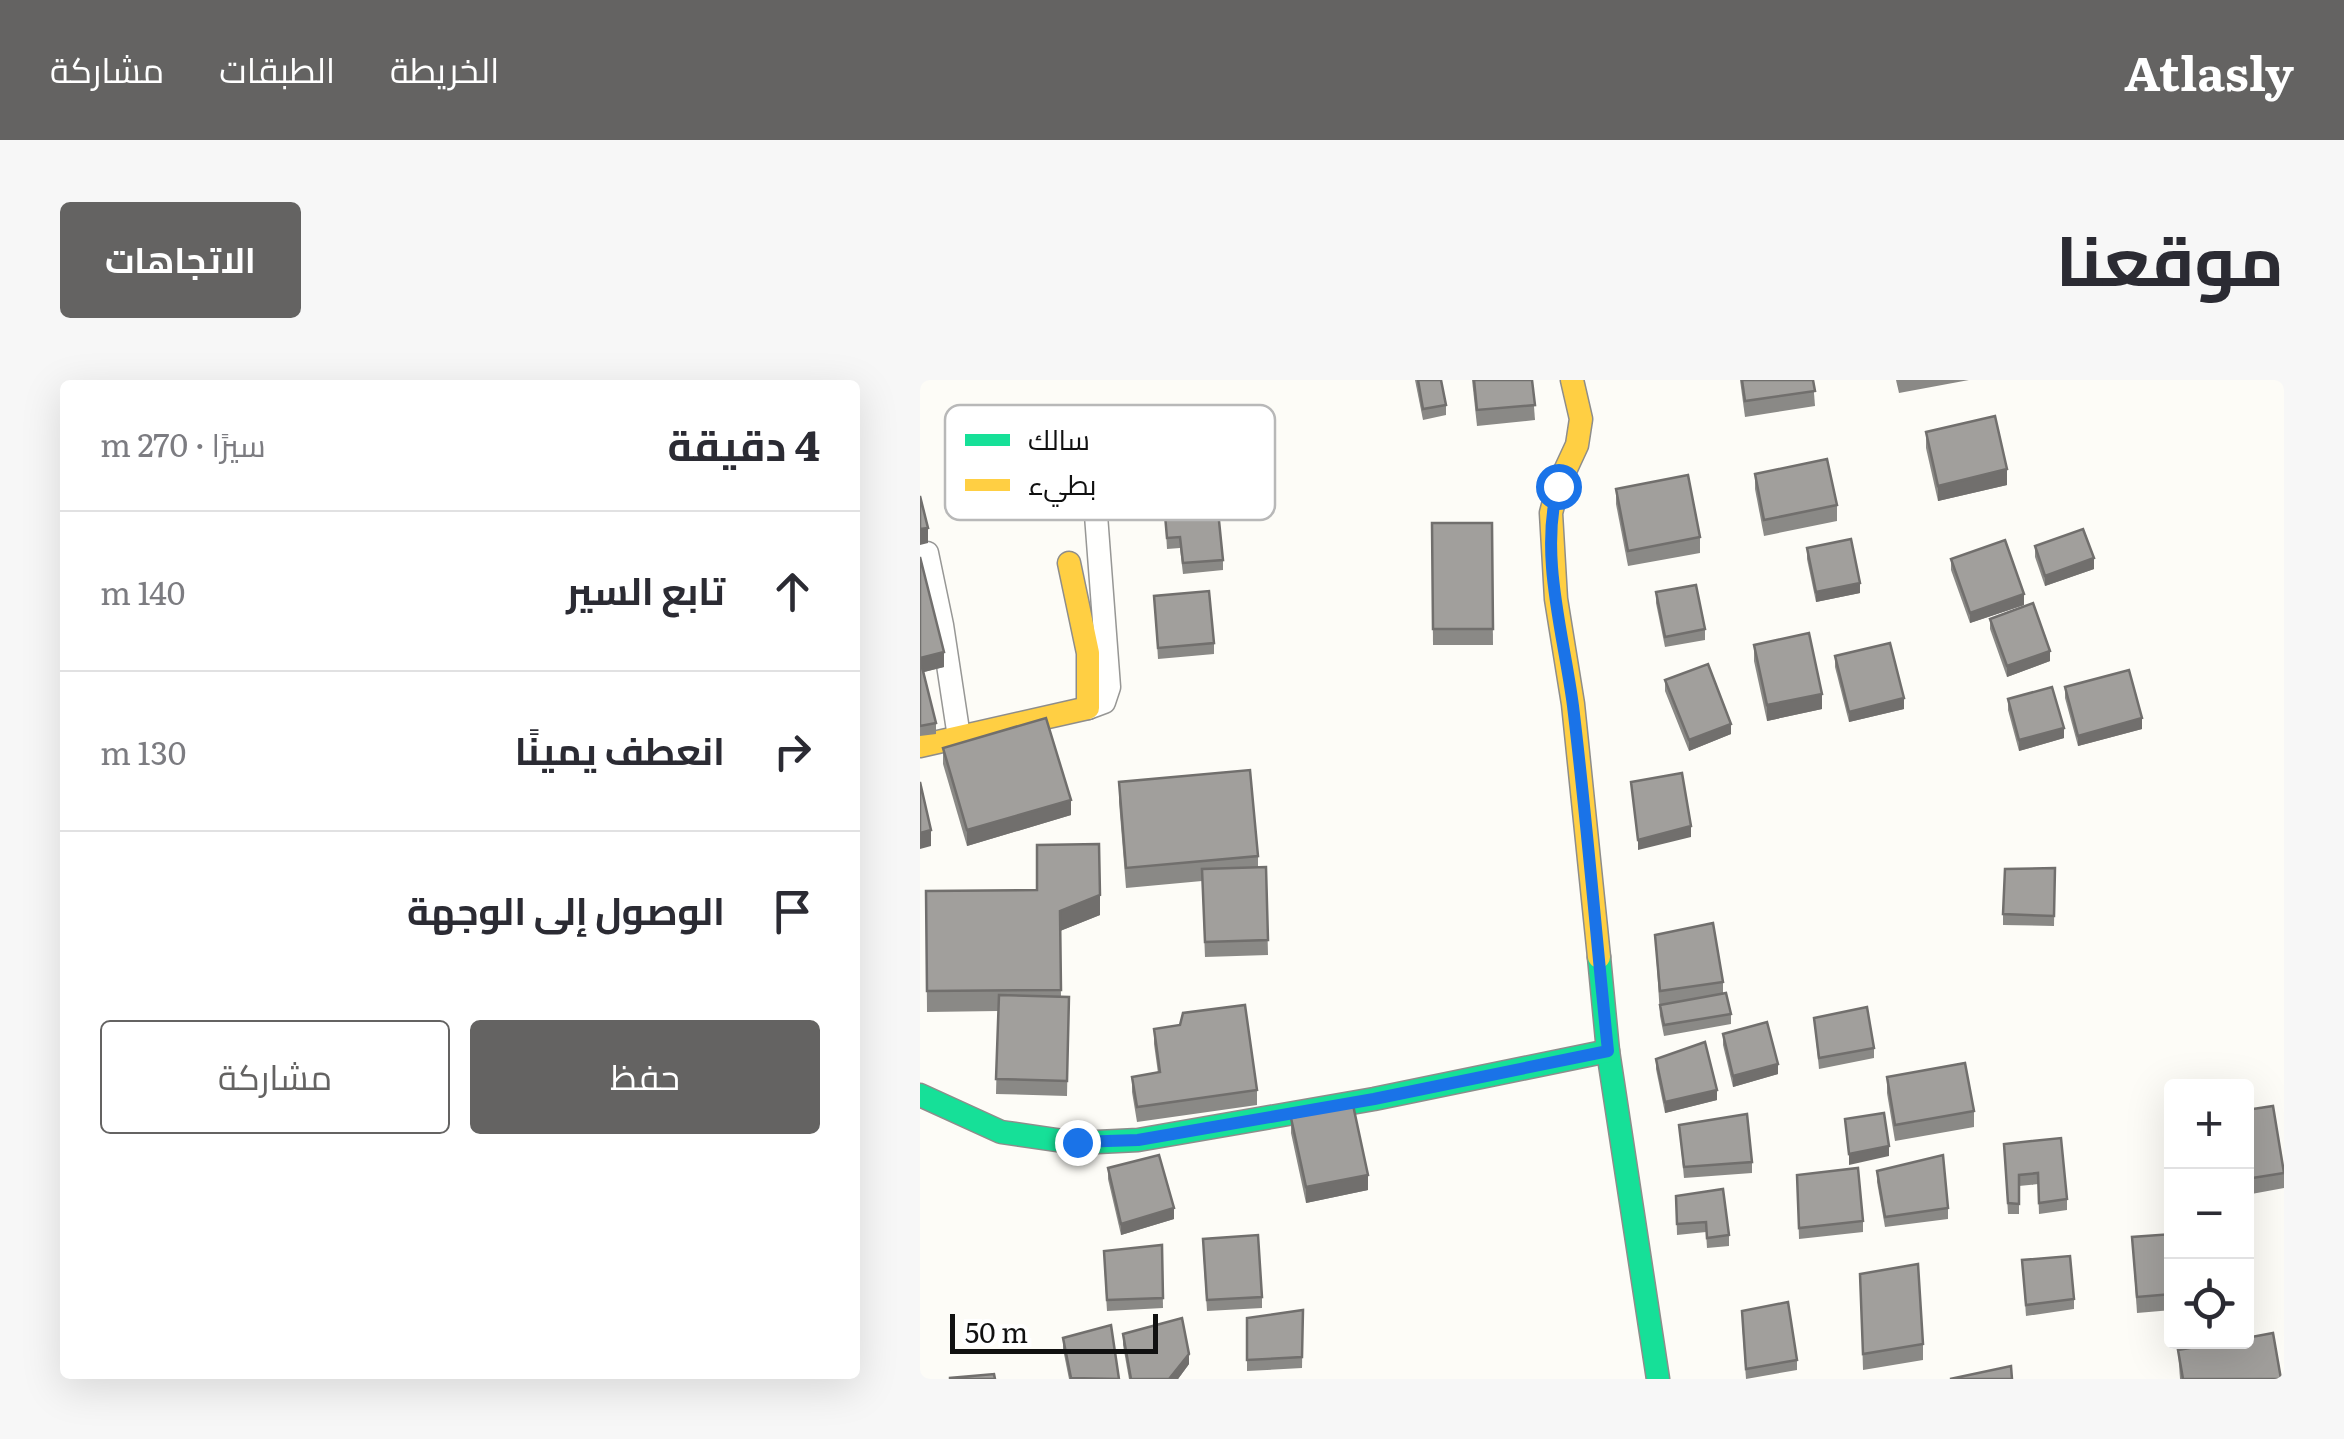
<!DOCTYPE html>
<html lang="ar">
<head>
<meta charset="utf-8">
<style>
	body { margin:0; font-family:Literata,Cairo,serif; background:#f7f7f7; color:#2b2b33; direction:rtl }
	.controls { position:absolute; right:30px; bottom:30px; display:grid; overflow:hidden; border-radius:10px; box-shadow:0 10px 40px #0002 }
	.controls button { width:90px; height:90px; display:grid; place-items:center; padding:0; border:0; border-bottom:2px solid #e1e1e2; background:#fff; color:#2b2b33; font:50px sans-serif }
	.scale { position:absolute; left:30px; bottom:25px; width:208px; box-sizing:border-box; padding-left:10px; border:5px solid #111; border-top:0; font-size:28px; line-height:35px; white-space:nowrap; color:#111; -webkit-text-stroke:8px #fff; paint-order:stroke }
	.stop { position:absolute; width:30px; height:30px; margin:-22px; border:8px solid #1a73e8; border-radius:50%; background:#fff }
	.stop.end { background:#1a73e8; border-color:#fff; box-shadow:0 2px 10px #0008 }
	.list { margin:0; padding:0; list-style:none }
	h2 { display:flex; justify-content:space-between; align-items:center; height:130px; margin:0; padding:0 40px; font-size:42px }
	h2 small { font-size:32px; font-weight:400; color:#7c7c81 }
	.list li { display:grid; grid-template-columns:65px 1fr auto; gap:30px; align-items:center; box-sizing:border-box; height:160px; padding:0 40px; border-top:2px solid #e1e1e2 }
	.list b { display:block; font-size:38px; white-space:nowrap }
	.list em { font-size:32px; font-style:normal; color:#7c7c81 }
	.actions { display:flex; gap:20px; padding:30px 40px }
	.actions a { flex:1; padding:22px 0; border:2px solid #646362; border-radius:10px; text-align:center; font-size:35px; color:#646362 }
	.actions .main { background:#646362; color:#fff }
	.icon { flex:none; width:55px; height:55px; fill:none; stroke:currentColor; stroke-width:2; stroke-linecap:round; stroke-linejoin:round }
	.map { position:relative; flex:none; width:1364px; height:999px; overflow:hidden; direction:ltr; border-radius:10px }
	header { display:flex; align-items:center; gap:60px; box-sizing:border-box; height:140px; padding:0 50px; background:#646362; color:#fff }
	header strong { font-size:48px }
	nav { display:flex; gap:55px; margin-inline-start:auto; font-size:35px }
	.intro { display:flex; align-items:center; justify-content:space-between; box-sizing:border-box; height:240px; padding:0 60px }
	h1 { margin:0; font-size:70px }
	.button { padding:25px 45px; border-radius:10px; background:#646362; color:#fff; font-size:35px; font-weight:700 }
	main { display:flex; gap:60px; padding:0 60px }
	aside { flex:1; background:#fff; border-radius:10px; box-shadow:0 10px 40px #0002 }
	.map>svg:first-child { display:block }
</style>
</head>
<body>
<header>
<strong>Atlasly</strong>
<nav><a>الخريطة</a><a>الطبقات</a><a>مشاركة</a></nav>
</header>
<div class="intro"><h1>موقعنا</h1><a class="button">الاتجاهات</a></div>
<main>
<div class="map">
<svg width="1364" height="999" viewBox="0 0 1364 999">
	<rect width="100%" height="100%" fill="#fdfcf7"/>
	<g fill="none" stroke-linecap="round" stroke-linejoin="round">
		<defs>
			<g id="street">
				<polyline points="7,173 22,245 39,357"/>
				<polyline points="168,328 184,322 189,307 176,135"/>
			</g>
			<g id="fast">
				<polyline points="679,577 688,671 738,999"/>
				<polyline points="0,715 81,752 157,763 218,760 454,719 688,671"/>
			</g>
			<g id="slow">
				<polyline points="652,0 661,39 657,65 638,106 631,133 636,219 653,324 679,577"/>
				<polyline points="0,366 168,328 168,273 149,183"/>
			</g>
		</defs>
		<!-- street casing -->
		<use href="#street" stroke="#979795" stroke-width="25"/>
		<!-- fast casing -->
		<use href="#fast" stroke="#8e8d8b" stroke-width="25"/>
		<!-- slow casing -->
		<use href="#slow" stroke="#8e8d8b" stroke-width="25"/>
		<!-- street -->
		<use href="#street" stroke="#fffffe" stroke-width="22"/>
		<!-- fast -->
		<use href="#fast" stroke="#16e098" stroke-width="22"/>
		<!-- slow -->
		<use href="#slow" stroke="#ffcf43" stroke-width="22"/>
	</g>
	<!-- wall -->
	<g fill="#8a8986">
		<polygon points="495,0 521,0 526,25 526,35 503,40"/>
		<polygon points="552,0 612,0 615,40 557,46"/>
		<polygon points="820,0 893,0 895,26 825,37"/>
		<polygon points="976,0 1049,0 979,13"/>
		<polygon points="227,38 291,104 243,115 227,49"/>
		<polygon points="165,46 227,96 180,109 165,57"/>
		<polygon points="1006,52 1087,105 1018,121 1006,68"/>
		<polygon points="94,78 162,126 105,138 94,89"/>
		<polygon points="41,84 92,117 92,128 48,135 41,95"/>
		<polygon points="835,94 917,125 917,141 844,156 835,109"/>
		<polygon points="696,109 780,157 780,173 708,186 696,124"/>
		<polygon points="245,135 303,180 303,190 263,194 260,168 247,169"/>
		<polygon points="512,143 572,143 573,265 513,265"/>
		<polygon points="1115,166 1174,189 1125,206 1115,177"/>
		<polygon points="887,168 940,213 896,222 887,179"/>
		<polygon points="0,177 24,287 4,292 16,343 16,354 0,356"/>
		<polygon points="1031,179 1104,225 1050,243 1031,190"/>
		<polygon points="736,212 785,249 785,260 745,267 736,223"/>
		<polygon points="234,216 294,263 294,274 238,279"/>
		<polygon points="1070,239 1130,281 1087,297 1070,249"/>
		<polygon points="834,265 902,329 847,341 834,281"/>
		<polygon points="915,276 984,329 929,342 915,287"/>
		<polygon points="745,300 811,354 769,371 745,311"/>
		<polygon points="1145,307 1222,349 1158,366 1145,318"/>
		<polygon points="1088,319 1144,358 1099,371 1088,330"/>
		<polygon points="23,368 151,435 47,466 23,384"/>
		<polygon points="199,402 338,476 338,487 346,487 348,575 285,577 282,501 206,508 199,422"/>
		<polygon points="1135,488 1134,546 1083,545 1083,534"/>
		<polygon points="6,511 180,535 140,551 141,617 149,617 147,716 76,714 78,631 7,632"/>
		<polygon points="735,555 803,602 803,614 811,634 811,644 744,656 740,636"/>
		<polygon points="894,638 954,668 954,678 899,689"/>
		<polygon points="234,649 337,710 337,725 217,742 212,712 212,697 238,693 234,664"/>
		<polygon points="803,654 858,694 813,707 803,665"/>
		<polygon points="736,679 797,720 745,733 736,689"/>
		<polygon points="967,697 1054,731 1054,747 975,761 967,713"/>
		<polygon points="1326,730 1364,792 1364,808 1326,815"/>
		<polygon points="371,738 448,810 386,823 371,753"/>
		<polygon points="759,745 832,782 832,793 764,798"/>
		<polygon points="1084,764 1147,819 1147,830 1119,834 1118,804 1099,806 1099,834 1088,834"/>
		<polygon points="188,788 254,839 201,855 188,799"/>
		<polygon points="957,791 1028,828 1028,839 965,847 957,802"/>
		<polygon points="877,795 943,841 943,852 879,859"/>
		<polygon points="756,816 809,855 809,866 787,868 786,852 757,855"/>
		<polygon points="1252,854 1252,930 1217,933 1212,857"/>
		<polygon points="242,865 243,928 187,931 184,882"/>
		<polygon points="283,870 342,917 342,928 287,931"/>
		<polygon points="1102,880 1154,919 1154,929 1106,936"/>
		<polygon points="940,894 1003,964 1003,980 943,990"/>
		<polygon points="383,930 382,988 327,991 327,938"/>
		<polygon points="822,942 877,980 877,990 826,999"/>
		<polygon points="203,954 269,984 258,999 209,999 203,965"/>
		<polygon points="143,958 199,999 149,999 143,969"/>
		<polygon points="1258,970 1361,999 1260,999"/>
	</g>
	<!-- shaded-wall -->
	<g fill="#716f6d">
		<polygon points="227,85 227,96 180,109 180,99"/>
		<polygon points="1087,89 1087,105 1018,121 1018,106"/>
		<polygon points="291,93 291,104 243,115 243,104"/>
		<polygon points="162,115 162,126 105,138 105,127"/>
		<polygon points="8,148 8,163 0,165 0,149"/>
		<polygon points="1174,178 1174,189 1125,206 1125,196"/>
		<polygon points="940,203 940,213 896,222 896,212"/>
		<polygon points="1104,214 1104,225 1050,243 1050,233"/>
		<polygon points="1130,271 1130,281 1087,297 1087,286"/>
		<polygon points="24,272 24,287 0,293 0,278"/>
		<polygon points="902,314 902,329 847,341 847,325"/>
		<polygon points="984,318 984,329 929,342 929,332"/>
		<polygon points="1222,338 1222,349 1158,366 1158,356"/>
		<polygon points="811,344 811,354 769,371 769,360"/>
		<polygon points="1144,348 1144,358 1099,371 1099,360"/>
		<polygon points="151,420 151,435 47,466 47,450"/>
		<polygon points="771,446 771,457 718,470 718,460"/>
		<polygon points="11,450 11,466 0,469 0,453"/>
		<polygon points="180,515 180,535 140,551 140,531"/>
		<polygon points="858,684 858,694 813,707 813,696"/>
		<polygon points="797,710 797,720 745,733 745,722"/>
		<polygon points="969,766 969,776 929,785 929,774"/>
		<polygon points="448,795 448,810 386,823 386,807"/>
		<polygon points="254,828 254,839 201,855 201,844"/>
		<polygon points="269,974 269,984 258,999 249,999"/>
	</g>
	<!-- building -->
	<g fill="#a19f9c" stroke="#716f6d" stroke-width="2.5">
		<polygon points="498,0 521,0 526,25 503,29"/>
		<polygon points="554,0 612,0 615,25 557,30"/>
		<polygon points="822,0 893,0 895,11 825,21"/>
		<polygon points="1075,36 1087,89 1018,106 1006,52"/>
		<polygon points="907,79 917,125 844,140 835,94"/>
		<polygon points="768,95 780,157 708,171 696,109"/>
		<polygon points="0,116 8,148 0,149"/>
		<polygon points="298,131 303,180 263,183 260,157 247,158 245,135"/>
		<polygon points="512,143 572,143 573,249 513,249"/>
		<polygon points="1163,149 1174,178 1125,196 1115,166"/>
		<polygon points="931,159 940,203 896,212 887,168"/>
		<polygon points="1085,160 1104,214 1050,233 1031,179"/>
		<polygon points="0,177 24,272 0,278"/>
		<polygon points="776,205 785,249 745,257 736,212"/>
		<polygon points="289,211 294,263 238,268 234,216"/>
		<polygon points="1113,223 1130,271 1087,286 1070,239"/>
		<polygon points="889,253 902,314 847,325 834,265"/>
		<polygon points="970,263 984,318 929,332 915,276"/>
		<polygon points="788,284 811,344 769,360 745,300"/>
		<polygon points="2,287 16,343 0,346 0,288"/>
		<polygon points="1209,290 1222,338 1158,356 1145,307"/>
		<polygon points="1132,307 1144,348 1099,360 1088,319"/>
		<polygon points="126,338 151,420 47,450 23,368"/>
		<polygon points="330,390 338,476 206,488 199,402"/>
		<polygon points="762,393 771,446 718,460 711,402"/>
		<polygon points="0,402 11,450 0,453"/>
		<polygon points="179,464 180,515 140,531 141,610 7,611 6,511 117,510 117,465"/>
		<polygon points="346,487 348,560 285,562 282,489"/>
		<polygon points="1135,488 1134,536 1083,534 1085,489"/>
		<polygon points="793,543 803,602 740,611 735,555"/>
		<polygon points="806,613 811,634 744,645 740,625"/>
		<polygon points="79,615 149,617 147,701 76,699"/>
		<polygon points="325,625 337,710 217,727 212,697 240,692 234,649 260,645 263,633"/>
		<polygon points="947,627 954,668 899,678 894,638"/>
		<polygon points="847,642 858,684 813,696 803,654"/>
		<polygon points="785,662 797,710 745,722 736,679"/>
		<polygon points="1045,683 1054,731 975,745 967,697"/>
		<polygon points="433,725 448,795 386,807 371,738"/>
		<polygon points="1353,726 1364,793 1326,799 1326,730"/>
		<polygon points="964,733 969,766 929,774 925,739"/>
		<polygon points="827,734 832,782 764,787 759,745"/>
		<polygon points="1141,758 1147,819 1119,823 1118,793 1099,795 1099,824 1088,823 1084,764"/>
		<polygon points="239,775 254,828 201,844 188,788"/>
		<polygon points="1023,775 1028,828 965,837 957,791"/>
		<polygon points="938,788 943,841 879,848 877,795"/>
		<polygon points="803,809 809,855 787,858 786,842 757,844 756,816"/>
		<polygon points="1252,854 1252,914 1217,917 1212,857"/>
		<polygon points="338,855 342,917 287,920 283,859"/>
		<polygon points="242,865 243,918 187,920 184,871"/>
		<polygon points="1150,876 1154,919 1106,925 1102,880"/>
		<polygon points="998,884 1003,964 943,974 940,894"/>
		<polygon points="868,922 877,980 826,989 822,931"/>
		<polygon points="383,930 382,977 327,980 327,938"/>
		<polygon points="262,938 269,974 249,999 211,999 203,954"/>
		<polygon points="191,945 199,999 151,998 143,958"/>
		<polygon points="1353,953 1361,999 1263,999 1258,970 1305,962 1326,962 1326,958"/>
		<polygon points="1091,986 1092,999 1030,999"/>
		<polygon points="74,994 75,999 30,999 30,998"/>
	</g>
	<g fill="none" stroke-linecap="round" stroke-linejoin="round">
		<!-- route -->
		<path stroke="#1a73e8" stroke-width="12" d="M157,762L218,760L454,719L688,671C676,556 667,441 653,326C644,255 619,176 638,106"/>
	</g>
	<!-- legend -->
	<rect x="25" y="25" width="330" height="115" rx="15" fill="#fff" stroke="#b8b8b8" stroke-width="2.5"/>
	<rect x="45" y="54" width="45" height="12" fill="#16e098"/>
	<rect x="45" y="99" width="45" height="12" fill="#ffcf43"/>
	<g font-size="28" fill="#111">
		<text x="108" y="70">سالك</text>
		<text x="108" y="115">بطيء</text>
	</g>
</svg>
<div class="controls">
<button>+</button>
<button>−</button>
<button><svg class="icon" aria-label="locate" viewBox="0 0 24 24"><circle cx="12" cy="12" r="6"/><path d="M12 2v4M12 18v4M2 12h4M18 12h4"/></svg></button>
</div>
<div class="scale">50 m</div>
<div class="stop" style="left:638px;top:106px"></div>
<div class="stop end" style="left:157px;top:762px"></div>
</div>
<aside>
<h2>4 دقيقة<small>سيرًا · 270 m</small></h2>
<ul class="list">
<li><svg class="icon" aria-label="ahead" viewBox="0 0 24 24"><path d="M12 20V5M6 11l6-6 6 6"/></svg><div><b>تابع السير</b></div><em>140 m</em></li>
<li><svg class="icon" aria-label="right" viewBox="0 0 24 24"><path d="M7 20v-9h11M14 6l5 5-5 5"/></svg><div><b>انعطف يمينًا</b></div><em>130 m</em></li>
<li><svg class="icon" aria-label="arrive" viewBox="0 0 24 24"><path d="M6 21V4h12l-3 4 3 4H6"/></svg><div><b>الوصول إلى الوجهة</b></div></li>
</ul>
<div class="actions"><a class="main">حفظ</a><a>مشاركة</a></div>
</aside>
</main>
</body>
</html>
